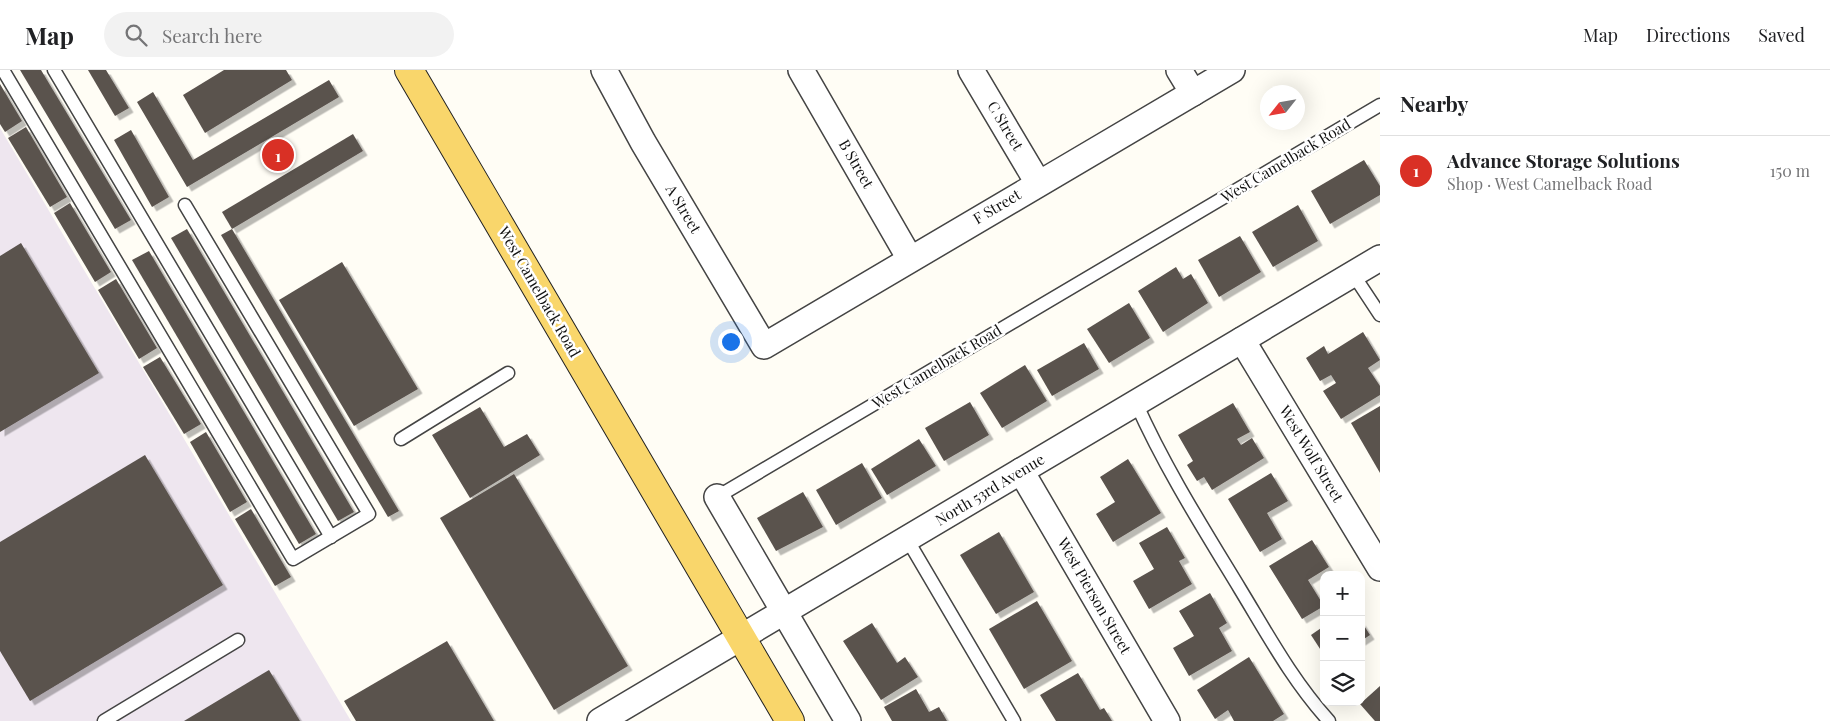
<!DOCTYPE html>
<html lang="en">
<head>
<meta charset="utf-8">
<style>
	body { margin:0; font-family:"Playfair Display",serif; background:#f2f2f2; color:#202124 }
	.controls { position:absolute; right:15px; bottom:15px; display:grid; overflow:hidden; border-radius:10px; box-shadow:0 5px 20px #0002 }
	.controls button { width:45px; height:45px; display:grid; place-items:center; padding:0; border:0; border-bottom:1px solid #e0e0e0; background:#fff; color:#202124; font:25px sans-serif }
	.compass { position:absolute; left:1260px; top:15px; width:45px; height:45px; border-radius:50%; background:#fff; box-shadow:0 5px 20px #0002; rotate:239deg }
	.you { position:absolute; left:730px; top:271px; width:18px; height:18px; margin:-12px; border:4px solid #fff; border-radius:50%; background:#1a73e8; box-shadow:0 0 0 8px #1a73e833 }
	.badge { display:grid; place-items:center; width:32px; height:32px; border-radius:50%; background:#d93025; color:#fff; font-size:16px; font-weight:700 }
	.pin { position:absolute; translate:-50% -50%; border:2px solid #fff; box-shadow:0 1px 5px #0006 }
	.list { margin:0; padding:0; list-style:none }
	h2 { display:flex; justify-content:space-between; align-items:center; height:65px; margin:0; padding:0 20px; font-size:21px }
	h2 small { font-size:16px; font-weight:400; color:#757577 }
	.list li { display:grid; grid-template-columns:32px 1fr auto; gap:15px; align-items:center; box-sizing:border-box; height:70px; padding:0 20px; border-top:1px solid #e0e0e0 }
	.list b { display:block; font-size:19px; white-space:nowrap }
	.list p { margin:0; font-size:16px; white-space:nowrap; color:#757577 }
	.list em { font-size:16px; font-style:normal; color:#757577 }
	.icon { flex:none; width:28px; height:28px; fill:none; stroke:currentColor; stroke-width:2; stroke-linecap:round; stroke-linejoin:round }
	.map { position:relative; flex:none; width:1380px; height:651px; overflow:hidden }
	header { display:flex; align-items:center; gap:30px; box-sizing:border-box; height:70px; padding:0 25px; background:#fff; border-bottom:1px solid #e0e0e0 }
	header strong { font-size:24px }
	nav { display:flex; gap:28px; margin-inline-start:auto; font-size:18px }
	.search { width:350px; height:45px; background:#f2f2f2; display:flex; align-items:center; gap:12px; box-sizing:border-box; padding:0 18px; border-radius:28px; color:#757577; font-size:19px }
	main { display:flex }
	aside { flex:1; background:#fff }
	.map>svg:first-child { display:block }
</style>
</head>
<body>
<header>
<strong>Map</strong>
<div class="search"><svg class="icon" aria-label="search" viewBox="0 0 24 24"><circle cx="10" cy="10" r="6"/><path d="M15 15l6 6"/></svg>Search here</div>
<nav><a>Map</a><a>Directions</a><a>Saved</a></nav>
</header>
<main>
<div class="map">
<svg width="1380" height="651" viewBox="0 0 1380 651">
	<defs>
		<filter id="shadow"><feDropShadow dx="4.5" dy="4.5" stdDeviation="0" flood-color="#0004"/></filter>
	</defs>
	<rect width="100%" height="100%" fill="#fffdf5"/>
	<!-- industrial -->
	<polygon fill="#eee6ef" points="0,58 351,651 0,651"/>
	<!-- building -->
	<g fill="#5a524d" filter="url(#shadow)">
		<polygon points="20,0 41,0 131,150 115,159"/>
		<polygon points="88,0 106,0 129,38 115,46"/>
		<polygon points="224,0 286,0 292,10 205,63 183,25"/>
		<polygon points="329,10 339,27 187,117 137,32 153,22 193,90"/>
		<polygon points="0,14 22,51 5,62 0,54"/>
		<polygon points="26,57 67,127 50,137 8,68"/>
		<polygon points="131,60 169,127 152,137 114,70"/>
		<polygon points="353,64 363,81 232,159 222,142"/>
		<polygon points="1364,90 1380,116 1380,125 1330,154 1311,121"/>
		<polygon points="70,133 111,202 95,212 54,143"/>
		<polygon points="1298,135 1318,171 1273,197 1252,162"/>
		<polygon points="187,159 354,442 338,451 171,168"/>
		<polygon points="232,159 399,441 388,447 221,165"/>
		<polygon points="1240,166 1261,202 1219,227 1198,190"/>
		<polygon points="21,173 99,303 0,362 0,186"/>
		<polygon points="149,181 316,464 299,474 132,190"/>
		<polygon points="342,192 418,319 354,356 279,230"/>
		<polygon points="1176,197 1183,209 1191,204 1208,233 1163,262 1138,221"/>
		<polygon points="116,209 157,278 139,289 98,220"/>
		<polygon points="1129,233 1150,268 1109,293 1087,259"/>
		<polygon points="1363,262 1380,290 1368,298 1380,316 1380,325 1341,349 1323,321 1336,313 1331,305 1320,311 1306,288 1324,276 1328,284"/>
		<polygon points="1084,273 1099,299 1052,326 1037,300"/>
		<polygon points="160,287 201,354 184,364 143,297"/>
		<polygon points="1025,295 1047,331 1002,358 980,323"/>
		<polygon points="970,332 989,365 944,391 925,358"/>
		<polygon points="1233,333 1250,362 1237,369 1241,375 1252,368 1264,388 1212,420 1204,407 1197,411 1187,395 1193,391 1178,365"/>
		<polygon points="1380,336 1380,403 1351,353"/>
		<polygon points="480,337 504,377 527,364 540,385 470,428 432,365"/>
		<polygon points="206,362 247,432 230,442 190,372"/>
		<polygon points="919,369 936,396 887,425 871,399"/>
		<polygon points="145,385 223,515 30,631 0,581 0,472"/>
		<polygon points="1128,389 1161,443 1113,472 1096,444 1115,432 1100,407"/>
		<polygon points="862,393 882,428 836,455 816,420"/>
		<polygon points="1271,403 1288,431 1267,443 1282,469 1260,482 1228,429"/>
		<polygon points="514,404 628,596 554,640 440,448"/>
		<polygon points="803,422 823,457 776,481 757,448"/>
		<polygon points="251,439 291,507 275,516 235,449"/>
		<polygon points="1167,457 1185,488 1179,491 1192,514 1149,539 1133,511 1154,499 1139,473"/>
		<polygon points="999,462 1034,522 996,544 960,485"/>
		<polygon points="1312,470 1329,497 1308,510 1324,536 1302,549 1269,496"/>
		<polygon points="1210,523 1227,553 1219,558 1232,581 1189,606 1173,578 1194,566 1179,541"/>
		<polygon points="1037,531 1072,591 1024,619 989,559"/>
		<polygon points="1361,551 1370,565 1361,571"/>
		<polygon points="872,553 897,593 905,587 918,607 881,630 843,571"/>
		<polygon points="1324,556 1324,585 1311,565"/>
		<polygon points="447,571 494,651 356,651 344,631"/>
		<polygon points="1249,587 1284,644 1273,651 1234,651 1228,640 1215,649 1197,620"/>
		<polygon points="269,600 300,651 184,651"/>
		<polygon points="1078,603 1100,640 1104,638 1112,651 1056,651 1040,625"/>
		<polygon points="1380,616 1380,651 1375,651 1360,634"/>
		<polygon points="916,619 929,642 939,637 947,651 892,651 884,637"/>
	</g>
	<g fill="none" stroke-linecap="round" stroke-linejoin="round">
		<defs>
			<g id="lane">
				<polyline points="3,0 293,489 369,444 185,135"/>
				<polyline points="54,0 331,467"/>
				<polyline points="1353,204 1380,245"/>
				<path d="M1136,333C1165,398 1203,458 1240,519C1268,565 1292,610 1329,651"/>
				<polyline points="401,369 508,303"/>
				<polyline points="717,427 1380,35"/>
				<polyline points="907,469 1014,651"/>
				<polyline points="104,651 238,570"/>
			</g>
			<g id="street">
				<polyline points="604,0 643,72 764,276 1232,0"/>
				<polyline points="801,0 910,189"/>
				<polyline points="971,0 1038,113"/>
				<polyline points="1179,0 1193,23"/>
				<polyline points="1242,270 1380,498"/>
				<polyline points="1021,401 1167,651"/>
				<polyline points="717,427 848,651"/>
				<polyline points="600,651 1380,188"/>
			</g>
			<polyline id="primary" points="409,0 790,651"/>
		</defs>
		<!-- lane casing -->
		<use href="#lane" stroke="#444" stroke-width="15"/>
		<!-- street casing -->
		<use href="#street" stroke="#444" stroke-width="28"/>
		<!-- primary casing -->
		<use href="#primary" stroke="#222" stroke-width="30"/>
		<!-- lane -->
		<use href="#lane" stroke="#fff" stroke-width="12"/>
		<!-- street -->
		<use href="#street" stroke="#fff" stroke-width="25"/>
		<!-- primary -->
		<use href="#primary" stroke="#f9d66b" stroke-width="28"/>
	</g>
	<g text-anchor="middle" stroke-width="5" stroke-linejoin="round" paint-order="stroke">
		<!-- street labels -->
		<g font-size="15" fill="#111" stroke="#fff">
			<text transform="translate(1005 56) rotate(59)" y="5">C Street</text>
			<text transform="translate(1286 91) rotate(-31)" y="5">West Camelback Road</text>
			<text transform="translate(856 94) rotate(60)" y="5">B Street</text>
			<text transform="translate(997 137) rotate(-31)" y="5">F Street</text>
			<text transform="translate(683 139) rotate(59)" y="5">A Street</text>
			<text transform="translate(539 222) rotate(60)" y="5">West Camelback Road</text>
			<text transform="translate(937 297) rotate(-31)" y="5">West Camelback Road</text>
			<text transform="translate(1311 384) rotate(59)" y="5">West Wolf Street</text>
			<text transform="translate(990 420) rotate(-31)" y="5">North 53rd Avenue</text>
			<text transform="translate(1094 526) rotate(60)" y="5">West Pierson Street</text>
		</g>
	</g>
</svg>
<div class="controls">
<button>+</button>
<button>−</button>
<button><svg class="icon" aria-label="layers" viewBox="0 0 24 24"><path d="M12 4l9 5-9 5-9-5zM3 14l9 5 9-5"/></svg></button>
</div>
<svg class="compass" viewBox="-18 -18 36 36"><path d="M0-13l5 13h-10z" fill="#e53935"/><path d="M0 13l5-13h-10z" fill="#757577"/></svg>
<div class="you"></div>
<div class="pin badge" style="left:278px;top:85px">1</div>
</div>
<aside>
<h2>Nearby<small></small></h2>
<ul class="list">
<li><span class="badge">1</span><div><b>Advance Storage Solutions</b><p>Shop · West Camelback Road</p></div><em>150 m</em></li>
</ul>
</aside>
</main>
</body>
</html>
